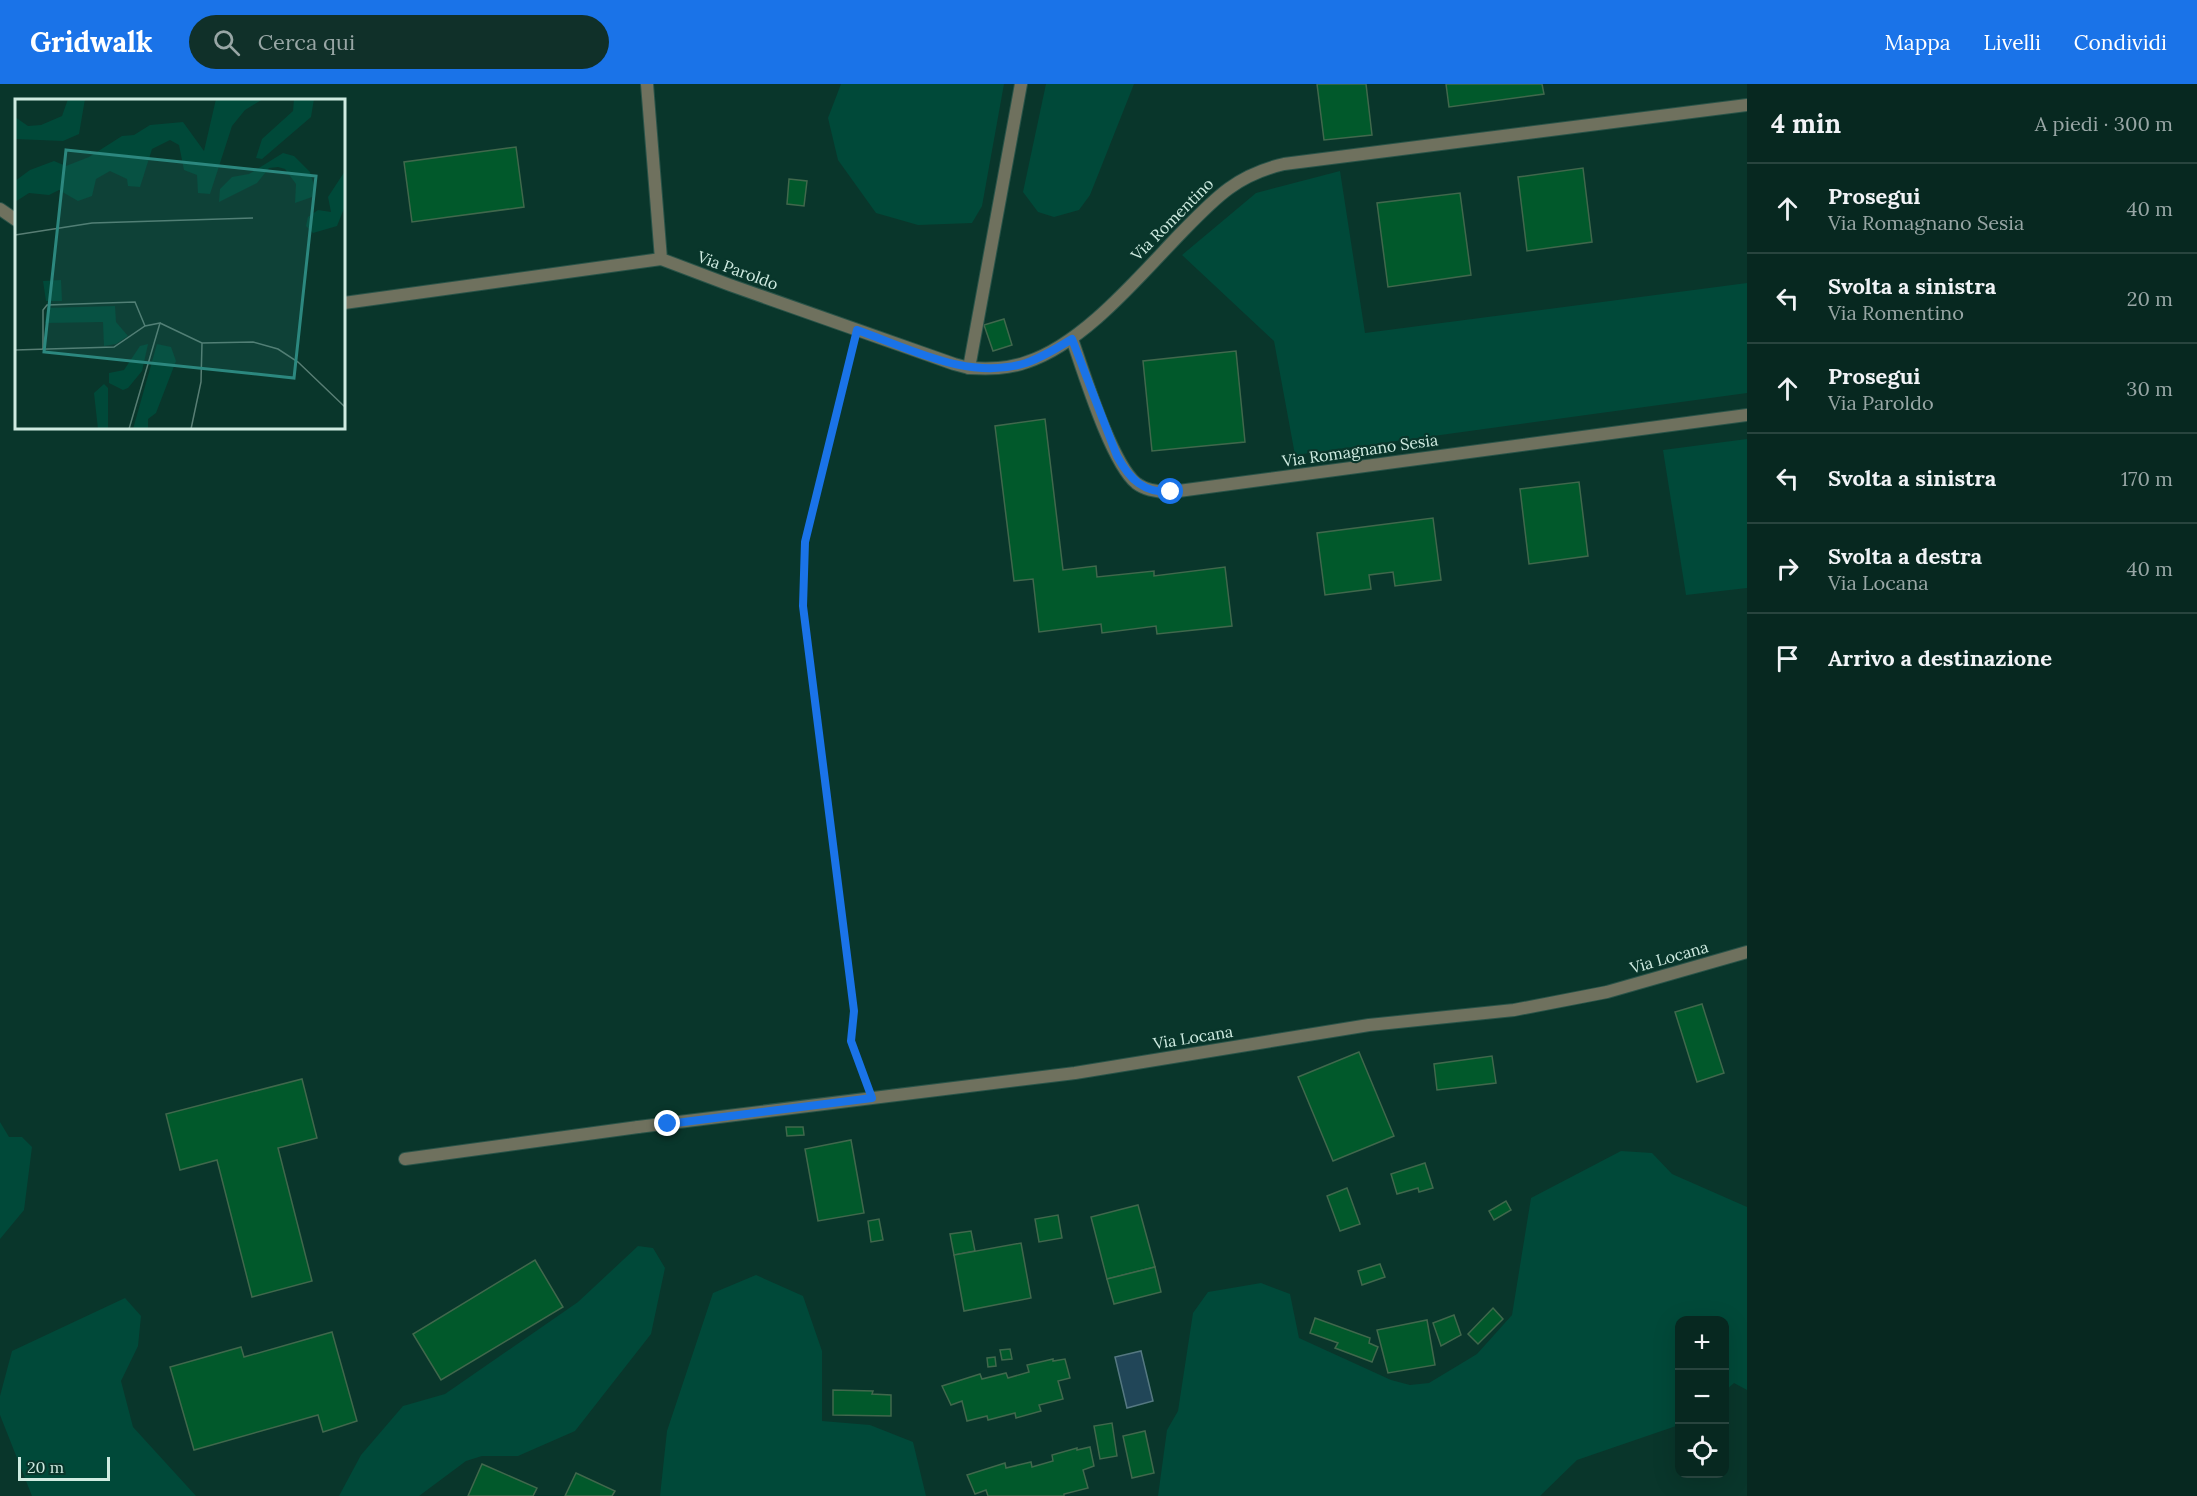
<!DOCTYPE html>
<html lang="it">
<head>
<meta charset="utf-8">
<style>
	body { margin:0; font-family:Lora,serif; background:#103029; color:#f1f3f6 }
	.controls { position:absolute; right:18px; bottom:18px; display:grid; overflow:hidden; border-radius:12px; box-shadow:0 6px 24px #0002 }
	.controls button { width:54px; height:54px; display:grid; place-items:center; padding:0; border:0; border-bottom:2px solid #28443e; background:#072820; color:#f1f3f6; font:30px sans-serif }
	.scale { position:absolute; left:18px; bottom:15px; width:92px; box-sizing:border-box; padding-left:6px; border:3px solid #cfebe1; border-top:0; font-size:16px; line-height:21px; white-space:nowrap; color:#cfebe1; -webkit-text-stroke:4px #09362b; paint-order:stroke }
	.stop { position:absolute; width:18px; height:18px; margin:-14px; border:4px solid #1a73e8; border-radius:50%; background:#fff }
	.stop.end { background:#1a73e8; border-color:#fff; box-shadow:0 2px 6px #0008 }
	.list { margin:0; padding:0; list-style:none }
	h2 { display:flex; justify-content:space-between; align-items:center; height:78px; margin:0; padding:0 24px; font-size:26px }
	h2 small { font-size:20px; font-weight:400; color:#98a6a5 }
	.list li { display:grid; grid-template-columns:39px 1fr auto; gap:18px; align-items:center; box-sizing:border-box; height:90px; padding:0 24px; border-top:2px solid #28443e }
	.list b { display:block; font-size:22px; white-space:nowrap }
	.list p { margin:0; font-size:20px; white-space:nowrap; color:#98a6a5 }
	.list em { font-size:20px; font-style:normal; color:#98a6a5 }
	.icon { flex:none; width:33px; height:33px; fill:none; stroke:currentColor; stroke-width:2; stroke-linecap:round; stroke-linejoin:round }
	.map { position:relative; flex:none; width:1747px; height:1412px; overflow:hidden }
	header { display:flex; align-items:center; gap:36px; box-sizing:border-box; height:84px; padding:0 30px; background:#1a73e8; color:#fff }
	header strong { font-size:28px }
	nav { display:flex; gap:33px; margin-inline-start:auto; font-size:21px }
	.search { width:420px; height:54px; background:#103029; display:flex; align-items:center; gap:15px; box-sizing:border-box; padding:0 21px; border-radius:33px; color:#98a6a5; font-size:22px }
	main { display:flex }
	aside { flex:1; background:#072820 }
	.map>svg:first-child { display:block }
</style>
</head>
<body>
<header>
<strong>Gridwalk</strong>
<div class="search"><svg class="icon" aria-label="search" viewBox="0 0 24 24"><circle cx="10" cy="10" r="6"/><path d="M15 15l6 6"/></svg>Cerca qui</div>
<nav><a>Mappa</a><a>Livelli</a><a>Condividi</a></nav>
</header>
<main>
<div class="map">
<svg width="1747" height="1412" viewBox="0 0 1747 1412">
	<rect width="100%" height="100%" fill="#09362b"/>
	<!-- green -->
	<g fill="#004939">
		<polygon points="841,0 1004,0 982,122 972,139 918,141 876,129 838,76 828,34"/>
		<polygon points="1046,0 1134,0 1090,111 1079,126 1054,133 1038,128 1023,108"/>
		<polygon points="1340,87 1365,249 1747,199 1747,309 1295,371 1274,257 1182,171 1256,109"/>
		<polygon points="1747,355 1747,504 1686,511 1663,366"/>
		<polygon points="0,1038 9,1053 22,1053 32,1063 24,1126 0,1155"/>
		<polygon points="1621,1067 1652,1069 1672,1090 1747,1123 1747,1306 1734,1299 1725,1307 1724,1236 1680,1236 1679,1341 1577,1376 1540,1412 1158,1412 1167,1346 1178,1327 1193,1229 1208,1208 1261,1199 1290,1210 1299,1254 1391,1296 1410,1301 1429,1299 1477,1270 1512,1231 1531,1114"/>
		<polygon points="638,1162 653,1164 665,1184 651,1250 575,1347 518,1372 482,1372 466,1377 419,1412 339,1412 361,1371 403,1322 445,1310 578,1218"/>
		<polygon points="756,1191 803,1212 822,1267 822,1337 870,1341 913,1358 926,1412 660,1412 667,1347 713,1209"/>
		<polygon points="125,1214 141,1232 138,1262 121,1297 133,1343 196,1412 32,1412 0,1331 0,1312 12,1267"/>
	</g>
	<!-- water -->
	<polygon fill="#214658" stroke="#557881" stroke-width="1.5" points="1141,1267 1153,1317 1127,1324 1115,1273"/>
	<!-- building -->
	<g fill="#01592b" stroke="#40684c" stroke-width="1.5">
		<polygon points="1317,0 1366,0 1372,51 1324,56"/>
		<polygon points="1446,0 1542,0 1544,10 1449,23"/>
		<polygon points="516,63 524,123 412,138 404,78"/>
		<polygon points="1583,84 1592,158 1527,167 1518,93"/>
		<polygon points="789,95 807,97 804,122 787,120"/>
		<polygon points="1460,109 1471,191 1388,203 1377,119"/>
		<polygon points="1004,235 1012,261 993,267 984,241"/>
		<polygon points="1236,267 1245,358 1152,367 1143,277"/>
		<polygon points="1045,335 1063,486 1096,482 1097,493 1154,487 1154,492 1225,483 1232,542 1157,550 1156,542 1102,549 1101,540 1039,548 1033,495 1014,497 995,342"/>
		<polygon points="1579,398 1588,472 1529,480 1520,405"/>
		<polygon points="1433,434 1441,496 1395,502 1393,488 1369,491 1371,505 1325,511 1317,449"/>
		<polygon points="1702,920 1724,989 1697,998 1675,928"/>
		<polygon points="1359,968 1394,1052 1333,1077 1298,993"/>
		<polygon points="1492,972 1496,999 1437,1006 1434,980"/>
		<polygon points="302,995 317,1054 278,1064 312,1197 252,1213 217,1076 180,1086 166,1030"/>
		<polygon points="786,1043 803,1043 804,1051 787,1052"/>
		<polygon points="851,1056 864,1129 818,1137 805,1065"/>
		<polygon points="1425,1079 1433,1104 1419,1108 1418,1104 1397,1110 1391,1090"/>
		<polygon points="1347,1104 1360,1140 1340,1147 1327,1112"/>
		<polygon points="1506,1117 1511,1126 1494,1136 1489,1127"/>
		<polygon points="1138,1121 1155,1183 1107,1195 1091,1133"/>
		<polygon points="1058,1131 1062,1154 1039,1158 1035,1135"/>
		<polygon points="879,1135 883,1156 871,1158 868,1137"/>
		<polygon points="971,1147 975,1167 954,1171 950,1150"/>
		<polygon points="1021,1159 1031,1214 964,1227 954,1171"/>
		<polygon points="535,1176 563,1223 441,1296 413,1250"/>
		<polygon points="1380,1180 1385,1193 1362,1201 1358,1187"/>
		<polygon points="1155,1183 1161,1208 1114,1220 1107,1195"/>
		<polygon points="1493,1224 1503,1235 1478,1260 1468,1250"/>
		<polygon points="1454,1231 1461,1251 1441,1262 1433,1239"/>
		<polygon points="1315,1234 1370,1254 1369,1259 1378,1263 1372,1278 1335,1264 1338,1259 1310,1249"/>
		<polygon points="1427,1236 1435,1281 1388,1289 1377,1246"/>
		<polygon points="332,1248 357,1337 323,1348 318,1331 194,1366 170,1283 241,1263 244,1273"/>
		<polygon points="1010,1265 1012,1275 1002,1276 1000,1266"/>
		<polygon points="995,1273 996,1282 988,1283 987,1274"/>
		<polygon points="1053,1275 1053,1277 1065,1275 1070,1294 1058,1297 1063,1315 1039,1321 1041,1327 1016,1334 1015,1329 988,1336 987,1332 967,1337 962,1317 951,1321 942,1302 980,1290 982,1295 1006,1289 1008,1294 1029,1288 1027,1281"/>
		<polygon points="833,1306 873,1307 872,1310 891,1311 891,1332 833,1331"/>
		<polygon points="1112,1339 1117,1372 1100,1375 1094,1342"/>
		<polygon points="1145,1347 1154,1389 1132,1394 1123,1352"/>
		<polygon points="1090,1363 1094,1382 1083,1386 1088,1404 1064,1410 1064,1412 988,1412 986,1406 975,1410 967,1391 1005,1379 1006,1384 1031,1378 1032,1383 1053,1377 1052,1371 1077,1364 1077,1366"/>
		<polygon points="482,1380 537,1404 533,1412 468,1412"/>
		<polygon points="576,1389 615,1407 612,1412 565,1412"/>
	</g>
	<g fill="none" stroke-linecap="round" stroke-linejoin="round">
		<defs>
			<g id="lane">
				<polyline points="0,125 16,136"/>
				<polyline points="344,219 661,175"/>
				<polyline points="405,1075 638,1043"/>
			</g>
			<g id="street">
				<polyline points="647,0 661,175 730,201 954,280 969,284"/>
				<path d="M1021,0L969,284C989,285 1008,285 1027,278C1085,259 1141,190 1183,147C1216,113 1237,91 1284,80L1747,21"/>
				<path d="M1072,255C1084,289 1111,378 1136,399C1146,407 1159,408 1171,408L1747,331"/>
				<polyline points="638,1043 1075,989 1369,941 1514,926 1607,908 1747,868"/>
			</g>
		</defs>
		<!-- lane casing -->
		<use href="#lane" stroke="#295348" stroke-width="14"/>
		<!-- street casing -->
		<use href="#street" stroke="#295348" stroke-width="14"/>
		<!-- path -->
		<polyline stroke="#50776c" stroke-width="4" stroke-dasharray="4.5 4.5" stroke-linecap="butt" points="852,267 805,457 803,522 854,927 851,957 865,995"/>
		<!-- lane -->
		<use href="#lane" stroke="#6f715e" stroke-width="12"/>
		<!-- street -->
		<use href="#street" stroke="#6f715e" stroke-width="12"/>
	</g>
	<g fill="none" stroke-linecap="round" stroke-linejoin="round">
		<!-- route -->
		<path stroke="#1a73e8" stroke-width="8" d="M668,1040L872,1014L851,957L854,927L803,522L805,458L857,246C911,265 969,297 1026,279C1043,273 1057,264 1072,255L1117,372C1130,396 1144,409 1171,408"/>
	</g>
	<g text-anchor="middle" stroke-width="4.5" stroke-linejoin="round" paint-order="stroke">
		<!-- street labels -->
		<g font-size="16" fill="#cfebe1" stroke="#09362b">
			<text transform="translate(1172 135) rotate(-45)" y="6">Via Romentino</text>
			<text transform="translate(738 186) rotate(20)" y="6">Via Paroldo</text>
			<text transform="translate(1360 366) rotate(-8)" y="6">Via Romagnano Sesia</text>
			<text transform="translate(1669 873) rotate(-16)" y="6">Via Locana</text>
			<text transform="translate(1193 953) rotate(-9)" y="6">Via Locana</text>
		</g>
	</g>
	<!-- overview -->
	<g transform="translate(15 15)">
		<rect width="330" height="330" fill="#09362b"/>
		<path d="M53,0H70L64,35L48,42L0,40V18L13,27L26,26L47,17ZM201,0H248L230,11L217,27L195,95L183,94L182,76L169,71L164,46L155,41L137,50L125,88L113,87L112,80L95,72L81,80L77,97L63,102L44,91L34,96L14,94L0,103V82L15,71L39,62L51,67L74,58L107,37L119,36L135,26L168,23L189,52ZM279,0H299L296,18L247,60L241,59L247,40L278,12ZM268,54L279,57L295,73L300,90L297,98L280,104L281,85L270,70L263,68L254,69L242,84L204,103L205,90L217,78L234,75ZM330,72V107L322,127L298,134L291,127L293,118L303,111L316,113L313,98ZM46,181L47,202H31L28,182ZM100,207L101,223L113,237L101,245L89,247L88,223L30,224L32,209ZM133,245L127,272L113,289L108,291L94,284V274L109,271L125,247ZM142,245L156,248L161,262L141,314L133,320V330H118ZM89,285L93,289V330H83L79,294Z" fill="#004939"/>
		<path fill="none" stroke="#587e74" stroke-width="1.5" d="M0,136L77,124L238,119M145,224L187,244L186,283L176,330M187,244L238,243L263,250L283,263L330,308M28,250V211L32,206L120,203L130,227M0,251L99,248L130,227L145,224L114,330"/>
		<path fill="#2c887f" fill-opacity="0.15" stroke="#2c887f" stroke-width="3" d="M51,51L301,77L279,279L29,253Z"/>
		<rect width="330" height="330" fill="none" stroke="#cfebe1" stroke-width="3"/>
	</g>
</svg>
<div class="controls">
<button>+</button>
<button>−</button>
<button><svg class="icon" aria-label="locate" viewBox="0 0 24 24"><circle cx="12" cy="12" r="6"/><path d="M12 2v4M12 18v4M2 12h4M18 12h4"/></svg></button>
</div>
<div class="scale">20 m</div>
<div class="stop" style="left:1171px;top:408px"></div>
<div class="stop end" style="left:668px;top:1040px"></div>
</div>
<aside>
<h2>4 min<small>A piedi · 300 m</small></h2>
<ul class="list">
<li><svg class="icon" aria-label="ahead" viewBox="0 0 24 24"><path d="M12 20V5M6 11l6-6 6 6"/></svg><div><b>Prosegui</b><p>Via Romagnano Sesia</p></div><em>40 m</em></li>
<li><svg class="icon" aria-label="left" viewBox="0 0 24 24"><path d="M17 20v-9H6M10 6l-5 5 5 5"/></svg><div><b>Svolta a sinistra</b><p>Via Romentino</p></div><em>20 m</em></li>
<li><svg class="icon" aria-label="ahead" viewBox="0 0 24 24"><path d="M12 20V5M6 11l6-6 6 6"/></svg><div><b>Prosegui</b><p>Via Paroldo</p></div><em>30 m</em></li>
<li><svg class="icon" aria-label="left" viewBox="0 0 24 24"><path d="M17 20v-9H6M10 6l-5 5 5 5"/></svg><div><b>Svolta a sinistra</b></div><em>170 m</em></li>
<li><svg class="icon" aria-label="right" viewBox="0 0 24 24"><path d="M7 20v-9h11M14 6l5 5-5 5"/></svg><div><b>Svolta a destra</b><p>Via Locana</p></div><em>40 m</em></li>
<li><svg class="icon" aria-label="arrive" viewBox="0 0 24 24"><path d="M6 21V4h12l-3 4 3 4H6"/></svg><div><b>Arrivo a destinazione</b></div></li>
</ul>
</aside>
</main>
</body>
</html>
